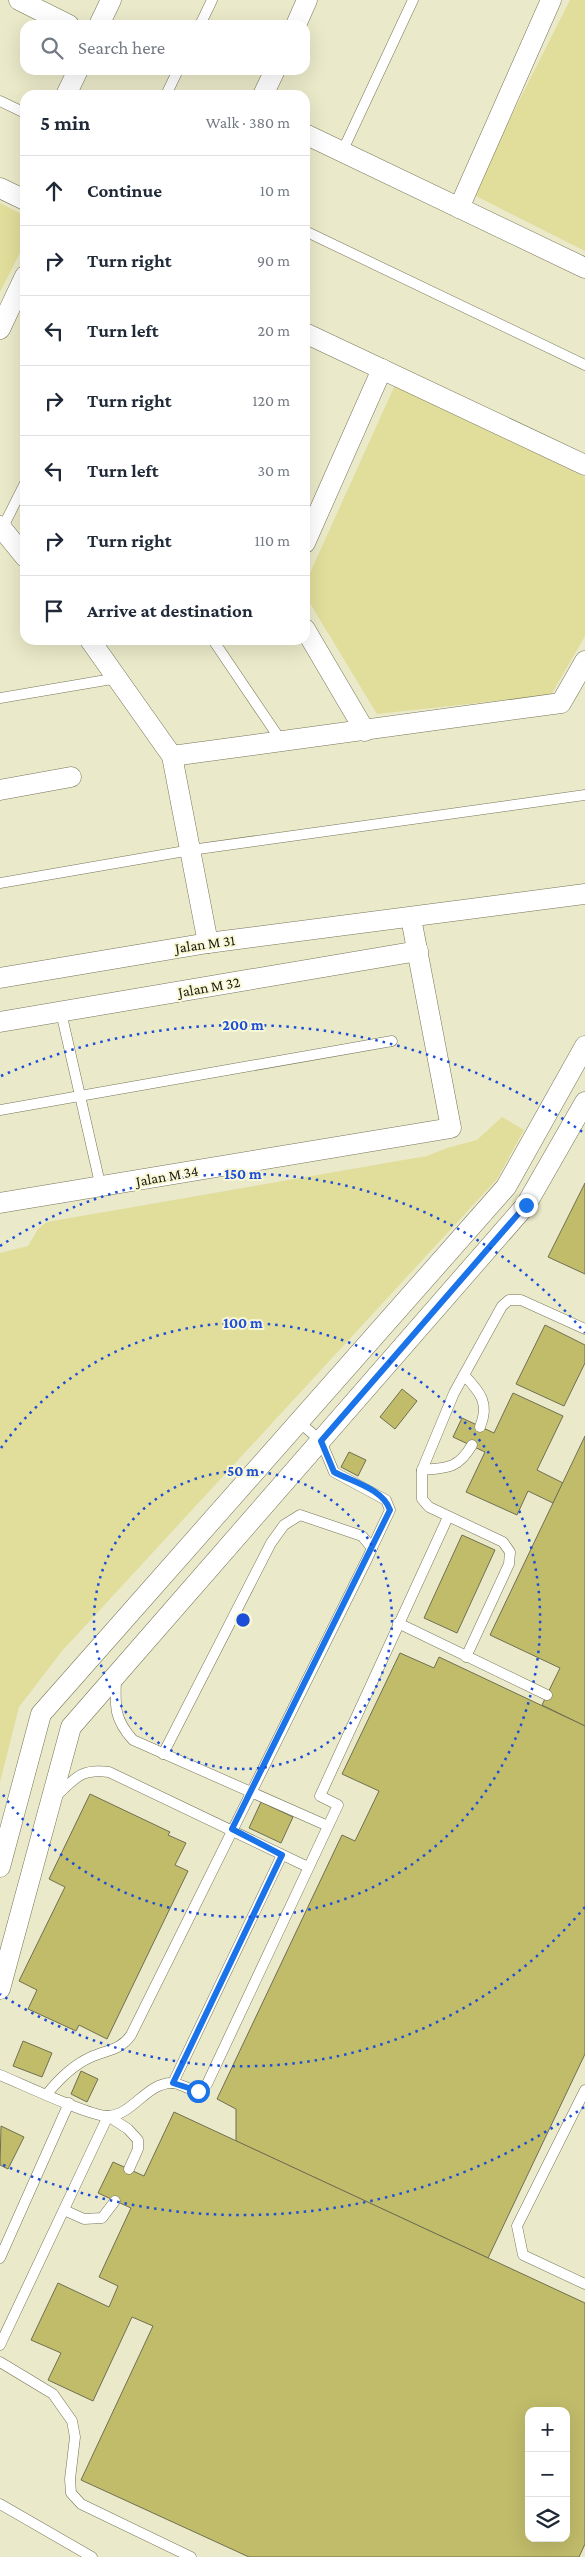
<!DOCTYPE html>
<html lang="en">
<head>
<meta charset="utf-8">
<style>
	body { margin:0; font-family:"Crimson Pro",serif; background:#f6f6f7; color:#1f2937 }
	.controls { position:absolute; right:15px; bottom:15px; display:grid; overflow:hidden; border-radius:10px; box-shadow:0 5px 20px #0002 }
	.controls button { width:45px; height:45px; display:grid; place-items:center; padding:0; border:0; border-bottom:1px solid #e0e1e3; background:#fff; color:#1f2937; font:25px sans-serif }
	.stop { position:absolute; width:15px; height:15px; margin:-11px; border:4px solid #1a73e8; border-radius:50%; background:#fff }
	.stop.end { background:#1a73e8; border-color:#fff; box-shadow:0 1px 5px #0008 }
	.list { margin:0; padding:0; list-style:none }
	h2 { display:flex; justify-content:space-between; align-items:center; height:65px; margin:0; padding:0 20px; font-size:21px }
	h2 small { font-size:16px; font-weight:400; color:#747a83 }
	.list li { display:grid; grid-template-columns:32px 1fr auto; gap:15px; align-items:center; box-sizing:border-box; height:70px; padding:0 20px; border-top:1px solid #e0e1e3 }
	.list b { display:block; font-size:19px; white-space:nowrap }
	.list em { font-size:16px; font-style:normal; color:#747a83 }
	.icon { flex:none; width:28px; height:28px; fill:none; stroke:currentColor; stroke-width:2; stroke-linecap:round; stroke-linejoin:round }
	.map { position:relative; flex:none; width:585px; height:2557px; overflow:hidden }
	.search { position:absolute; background:#fff; box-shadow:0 5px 20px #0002; left:20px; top:20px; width:290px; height:55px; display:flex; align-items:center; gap:12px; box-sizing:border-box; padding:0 18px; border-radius:15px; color:#747a83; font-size:19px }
	.panel { position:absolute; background:#fff; box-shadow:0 5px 20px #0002; left:20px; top:90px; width:290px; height:555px; border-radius:15px }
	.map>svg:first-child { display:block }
</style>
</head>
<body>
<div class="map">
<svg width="585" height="2557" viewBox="0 0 585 2557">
	<rect width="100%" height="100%" fill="#eae9c9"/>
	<!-- green -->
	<g fill="#e1dd9a">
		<polygon points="570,0 585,0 585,251 472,194"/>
		<polygon points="0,203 25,216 25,243 0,292"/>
		<polygon points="395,385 585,477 585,636 551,695 377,714 305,595 305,584"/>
		<polygon points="502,1117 524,1130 497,1179 62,1651 19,1707 0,1782 0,1253 28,1246 38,1229 47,1222 427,1156 447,1148 477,1140"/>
	</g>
	<!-- building -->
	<g fill="#c1bc6a" stroke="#706f52" fill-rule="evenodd">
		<polygon points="585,1183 585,1274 548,1257"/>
		<polygon points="545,1325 585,1345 585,1363 564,1406 516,1384"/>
		<polygon points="402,1389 417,1401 395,1429 380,1417"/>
		<polygon points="513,1393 563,1416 537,1470 563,1483 553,1503 528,1491 517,1515 466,1492 485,1452 453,1437 462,1418 494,1433"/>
		<polygon points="585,1436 585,1726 542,1705 560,1668 490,1635"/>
		<polygon points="349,1452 366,1460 358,1476 341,1467"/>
		<polygon points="462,1535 495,1550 457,1633 424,1618"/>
		<polygon points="400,1653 434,1668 439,1657 585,1726 585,2054 488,2258 236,2141 236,2109 217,2099 342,1835 355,1841 379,1791 342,1774"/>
		<polygon points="90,1794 170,1832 168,1835 186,1843 175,1865 188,1871 107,2039 79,2025 76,2031 28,2009 37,1990 19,1981 65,1887 49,1879"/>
		<polygon points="261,1802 293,1817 281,1843 249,1828"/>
		<polygon points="23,2041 52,2053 42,2077 13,2066"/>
		<polygon points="81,2071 98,2079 87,2102 71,2094"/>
		<path d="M174,2112L585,2303V2544L579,2557H249L81,2480L153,2326L132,2317L93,2401L48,2380L61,2353L31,2340L58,2283L109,2307L118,2286L99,2277L131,2208L98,2193L113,2162L144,2176ZM529,2411H566V2538H529Z"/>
		<polygon points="1,2126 24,2137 8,2169 0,2165"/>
	</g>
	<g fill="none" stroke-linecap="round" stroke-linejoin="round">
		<defs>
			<g id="service">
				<polyline points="200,25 212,0"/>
				<polyline points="166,95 178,70"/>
				<polyline points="0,101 25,113"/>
				<polyline points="342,152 413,0"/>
				<polyline points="305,231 585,365"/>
				<polyline points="2,529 25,483"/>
				<polyline points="213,640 282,742"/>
				<polyline points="0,698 118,678"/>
				<polyline points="0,883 191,850 585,795"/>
				<polyline points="61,1012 101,1188"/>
				<polyline points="0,1110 392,1041"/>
				<path d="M464,1375C480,1392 490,1403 480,1427"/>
				<polyline points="299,1422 321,1441 334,1472 386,1500 390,1510 372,1548"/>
				<path d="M422,1470C447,1468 458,1469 472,1445"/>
				<polyline points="398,1623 547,1695"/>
				<polyline points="466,1657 509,1564 510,1552 503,1542 429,1507 422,1499 422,1470 454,1393 502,1306 509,1300 521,1300 585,1329"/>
				<path d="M116,1679C115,1707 114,1719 133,1740L328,1826"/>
				<path d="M55,1797C75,1779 80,1768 109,1772L308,1867"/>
				<path d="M0,2075C20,2083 91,2117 108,2116C133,2115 146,2083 172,2083C180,2083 189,2090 198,2091L207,2084L338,1805L320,1796L448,1517"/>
				<polyline points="173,2083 282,1855"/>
				<polyline points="585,2090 517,2226 523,2255 585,2284"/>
				<path d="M47,2094C59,2079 73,2065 91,2057C107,2050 121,2050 131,2035L368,1557L372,1548L362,1536L300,1515L284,1525L271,1543L163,1754"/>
				<polyline points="64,2210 84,2219 102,2218 115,2201"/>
				<polyline points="0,2258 69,2103"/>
				<polyline points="0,2345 108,2116 128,2129 138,2140 138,2149 129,2169"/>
				<polyline points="0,2362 53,2394 72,2421 75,2437 70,2479 71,2493 81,2504 191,2557"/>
				<polyline points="0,2504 92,2557"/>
			</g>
			<g id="minor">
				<polyline points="19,0 69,25"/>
				<polyline points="99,25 111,0"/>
				<polyline points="296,25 307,0"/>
				<polyline points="66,95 78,70"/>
				<polyline points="263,95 275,70"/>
				<polyline points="305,134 585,268"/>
				<polyline points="0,188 25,200"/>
				<polyline points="459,208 551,0"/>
				<polyline points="0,329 25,276"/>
				<polyline points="305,333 585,465"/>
				<polyline points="0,526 25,557"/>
				<polyline points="305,543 382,369"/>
				<polyline points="305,629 365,731"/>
				<polyline points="90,640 172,756 208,943"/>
				<polyline points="172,756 561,703 585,661"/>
				<polyline points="0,790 71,777"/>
				<polyline points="0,978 208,943 585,894"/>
				<polyline points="0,1022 418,951"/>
				<polyline points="0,1203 451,1128 411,918"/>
				<polyline points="0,1867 41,1714 506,1187 585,1046"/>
				<polyline points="0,1989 71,1727 526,1205 585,1102"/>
			</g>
		</defs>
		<!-- service casing -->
		<use href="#service" stroke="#767558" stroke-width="11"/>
		<!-- minor casing -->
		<use href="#minor" stroke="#767558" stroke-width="21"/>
		<!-- service -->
		<use href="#service" stroke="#fff" stroke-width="10"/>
		<!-- minor -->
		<use href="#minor" stroke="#fff" stroke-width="20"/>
	</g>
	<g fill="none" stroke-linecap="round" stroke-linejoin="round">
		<!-- route -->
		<path stroke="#1a73e8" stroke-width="6" d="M198,2091L173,2083L282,1855L232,1829L390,1510C383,1489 353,1482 334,1472L321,1441L526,1205"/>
	</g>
	<!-- distance rings -->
	<g fill="none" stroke="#1d4ed8" stroke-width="2.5" stroke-dasharray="2.5 5">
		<circle cx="243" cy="1620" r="149"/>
		<path d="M1 1448A297 297 0 1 1 1 1792"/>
		<path d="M585 1907A446 446 0 0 1 0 1994M0 1246A446 446 0 0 1 585 1333"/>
		<path d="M584 2107A595 595 0 0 1 1 2164M1 1076A595 595 0 0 1 584 1133"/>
	</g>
	<g text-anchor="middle" stroke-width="4" stroke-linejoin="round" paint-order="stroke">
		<!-- street labels -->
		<g font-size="15" fill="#19180d" stroke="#f8f7d6">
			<text transform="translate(205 944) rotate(-8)" y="5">Jalan M 31</text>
			<text transform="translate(209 987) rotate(-10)" y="5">Jalan M 32</text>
			<text transform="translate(167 1176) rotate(-10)" y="5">Jalan M 34</text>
		</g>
	</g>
	<circle cx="243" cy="1620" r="8" fill="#1d4ed8" stroke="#f8f7d6" stroke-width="2.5"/>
	<g font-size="15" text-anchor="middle" font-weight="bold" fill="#1d4ed8" stroke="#f8f7d6" stroke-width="4" stroke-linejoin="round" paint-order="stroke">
		<text x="243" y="1030">200 m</text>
		<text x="243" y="1179">150 m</text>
		<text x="243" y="1328">100 m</text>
		<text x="243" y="1476">50 m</text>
	</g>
</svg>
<div class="controls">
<button>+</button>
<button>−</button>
<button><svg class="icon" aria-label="layers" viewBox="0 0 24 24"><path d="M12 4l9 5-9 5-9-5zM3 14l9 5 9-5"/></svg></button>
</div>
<div class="stop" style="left:198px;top:2091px"></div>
<div class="stop end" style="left:526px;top:1205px"></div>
<div class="search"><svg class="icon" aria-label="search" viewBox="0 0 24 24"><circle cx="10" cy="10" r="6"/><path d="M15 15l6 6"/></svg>Search here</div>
<section class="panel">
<h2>5 min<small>Walk · 380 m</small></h2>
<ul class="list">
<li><svg class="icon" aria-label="ahead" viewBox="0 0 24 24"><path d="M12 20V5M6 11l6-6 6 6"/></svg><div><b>Continue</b></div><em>10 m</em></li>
<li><svg class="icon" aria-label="right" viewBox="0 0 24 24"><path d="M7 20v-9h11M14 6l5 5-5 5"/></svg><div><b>Turn right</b></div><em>90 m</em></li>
<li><svg class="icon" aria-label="left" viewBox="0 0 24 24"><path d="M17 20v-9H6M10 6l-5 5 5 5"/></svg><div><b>Turn left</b></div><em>20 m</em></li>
<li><svg class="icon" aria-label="right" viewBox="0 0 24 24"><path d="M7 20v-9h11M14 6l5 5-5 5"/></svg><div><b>Turn right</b></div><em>120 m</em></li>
<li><svg class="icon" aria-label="left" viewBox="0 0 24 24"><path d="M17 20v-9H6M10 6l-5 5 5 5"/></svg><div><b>Turn left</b></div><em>30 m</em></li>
<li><svg class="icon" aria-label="right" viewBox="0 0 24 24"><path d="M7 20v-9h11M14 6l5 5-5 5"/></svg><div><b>Turn right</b></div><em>110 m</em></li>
<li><svg class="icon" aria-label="arrive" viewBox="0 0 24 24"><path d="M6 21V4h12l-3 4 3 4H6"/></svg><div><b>Arrive at destination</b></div></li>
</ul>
</section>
</div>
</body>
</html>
